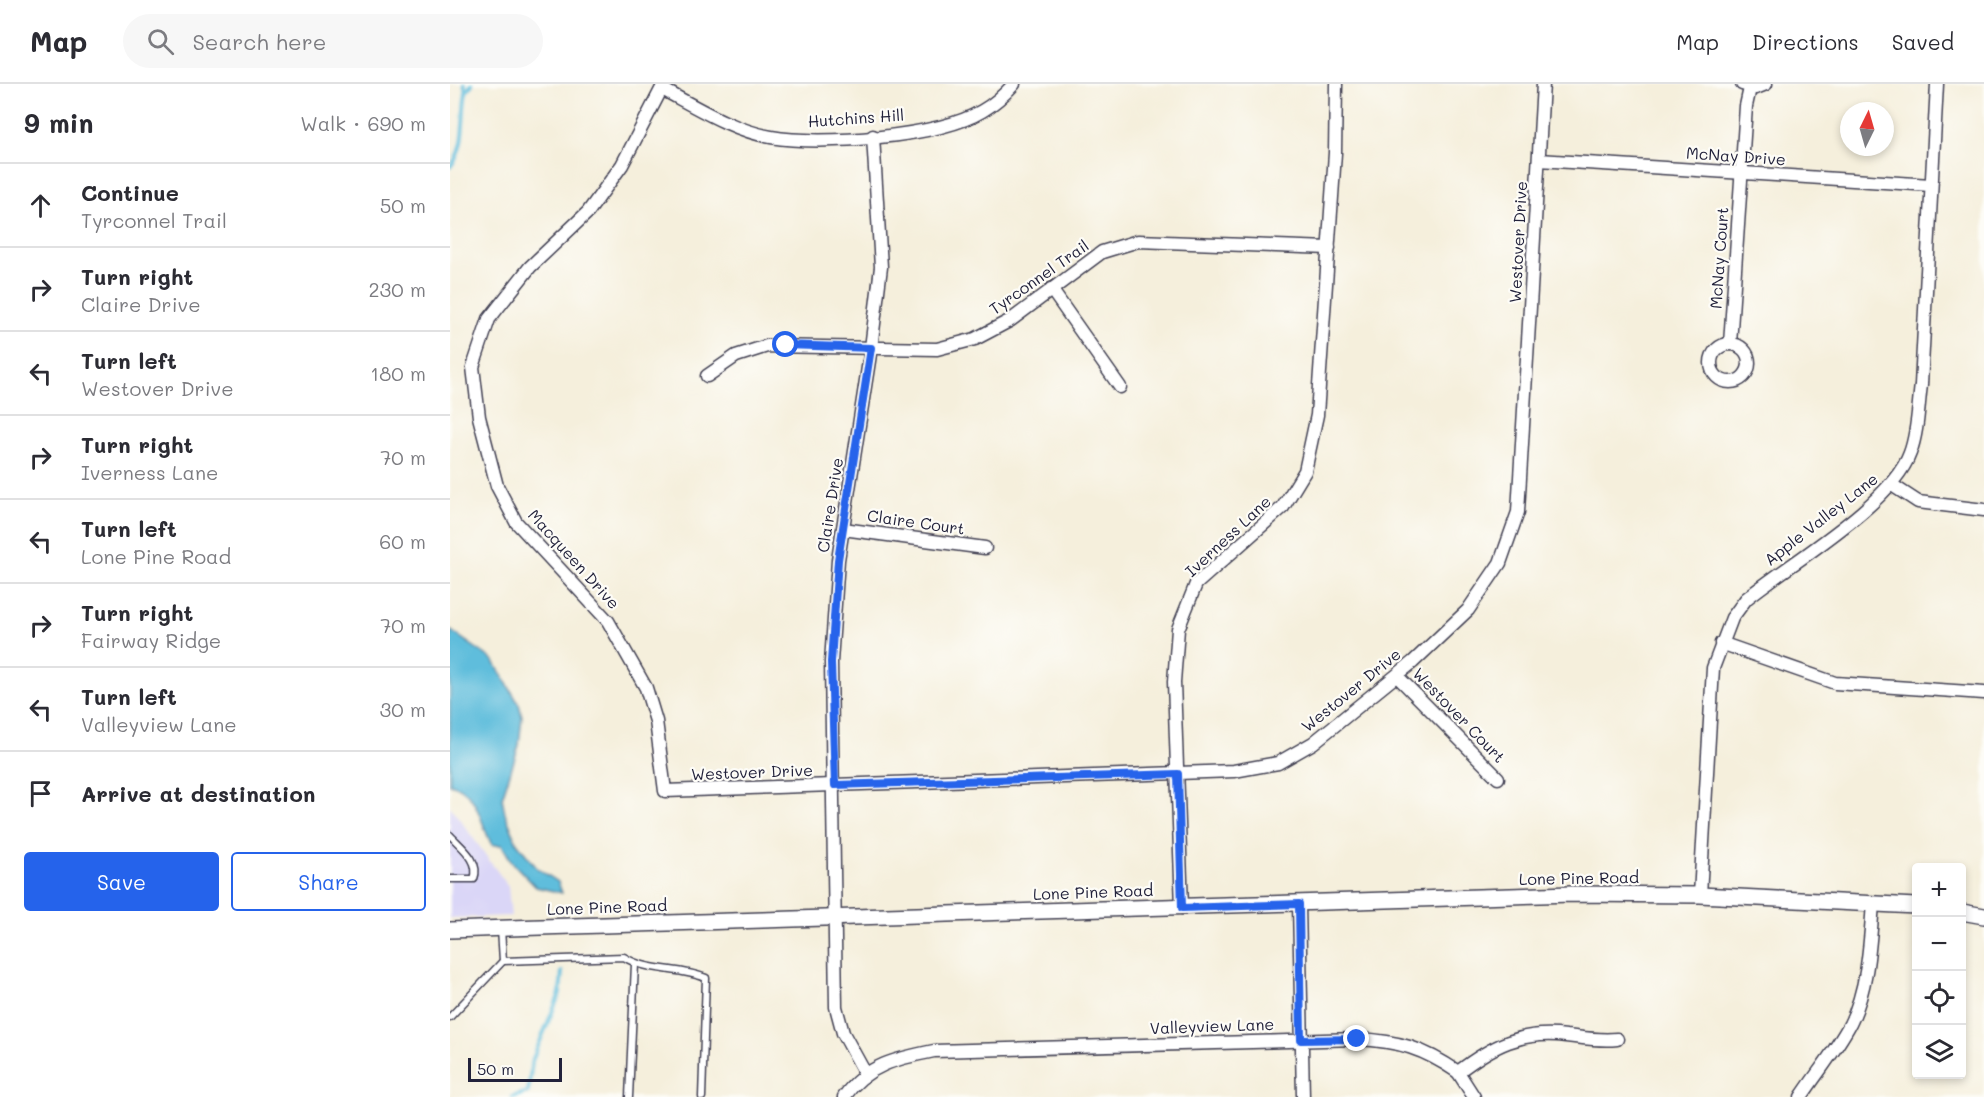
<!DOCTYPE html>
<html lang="en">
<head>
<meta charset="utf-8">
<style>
	body { margin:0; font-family:Mali,sans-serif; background:#f7f7f7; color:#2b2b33 }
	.controls { position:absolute; right:18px; bottom:18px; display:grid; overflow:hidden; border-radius:6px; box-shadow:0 3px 9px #0003 }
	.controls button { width:54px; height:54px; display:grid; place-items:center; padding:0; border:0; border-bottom:2px solid #e1e1e2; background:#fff; color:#2b2b33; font:30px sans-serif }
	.compass { position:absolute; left:1390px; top:18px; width:54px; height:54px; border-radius:50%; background:#fff; box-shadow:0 3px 9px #0003; rotate:5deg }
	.scale { position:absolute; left:18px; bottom:15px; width:94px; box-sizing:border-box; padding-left:6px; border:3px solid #22223b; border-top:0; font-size:16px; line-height:21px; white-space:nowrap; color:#22223b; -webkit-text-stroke:4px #fdfcf7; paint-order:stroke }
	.stop { position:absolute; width:18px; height:18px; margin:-14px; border:4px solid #2563eb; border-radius:50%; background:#fff }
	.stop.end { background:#2563eb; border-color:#fff; box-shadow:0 2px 6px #0008 }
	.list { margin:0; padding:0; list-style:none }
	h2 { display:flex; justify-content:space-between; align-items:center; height:78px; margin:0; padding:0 24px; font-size:26px }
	h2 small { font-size:20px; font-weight:400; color:#7c7c81 }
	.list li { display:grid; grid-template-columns:39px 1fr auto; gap:18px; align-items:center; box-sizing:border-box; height:84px; padding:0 24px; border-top:2px solid #e1e1e2 }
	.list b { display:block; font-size:22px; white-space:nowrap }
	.list p { margin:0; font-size:20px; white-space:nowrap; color:#7c7c81 }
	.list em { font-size:20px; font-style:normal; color:#7c7c81 }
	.actions { display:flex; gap:12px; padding:18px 24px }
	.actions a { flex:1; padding:14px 0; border:2px solid #2563eb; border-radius:6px; text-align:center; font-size:21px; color:#2563eb }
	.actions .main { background:#2563eb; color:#fff }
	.icon { flex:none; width:33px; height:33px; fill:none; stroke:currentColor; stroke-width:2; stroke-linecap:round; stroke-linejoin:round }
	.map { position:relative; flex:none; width:1534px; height:1013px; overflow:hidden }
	header { display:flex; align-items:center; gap:36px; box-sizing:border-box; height:84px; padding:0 30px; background:#fff; border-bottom:2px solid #e1e1e2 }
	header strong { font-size:28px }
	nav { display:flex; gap:33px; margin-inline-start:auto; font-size:21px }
	.search { width:420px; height:54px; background:#f7f7f7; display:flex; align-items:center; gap:15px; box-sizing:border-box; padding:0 21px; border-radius:33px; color:#7c7c81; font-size:22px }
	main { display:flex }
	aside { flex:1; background:#fff }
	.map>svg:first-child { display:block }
</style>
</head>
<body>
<header>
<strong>Map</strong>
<div class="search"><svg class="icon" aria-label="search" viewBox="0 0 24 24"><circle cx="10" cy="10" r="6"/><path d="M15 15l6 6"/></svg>Search here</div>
<nav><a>Map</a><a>Directions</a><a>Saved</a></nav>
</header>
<main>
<aside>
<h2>9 min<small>Walk · 690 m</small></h2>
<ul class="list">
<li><svg class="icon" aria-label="ahead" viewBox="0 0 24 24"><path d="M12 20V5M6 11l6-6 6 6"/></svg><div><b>Continue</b><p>Tyrconnel Trail</p></div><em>50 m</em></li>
<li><svg class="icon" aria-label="right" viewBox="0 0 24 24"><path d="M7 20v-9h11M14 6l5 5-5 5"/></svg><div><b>Turn right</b><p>Claire Drive</p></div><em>230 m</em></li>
<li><svg class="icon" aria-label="left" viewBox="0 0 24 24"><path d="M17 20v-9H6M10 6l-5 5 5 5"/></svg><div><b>Turn left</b><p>Westover Drive</p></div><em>180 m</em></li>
<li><svg class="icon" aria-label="right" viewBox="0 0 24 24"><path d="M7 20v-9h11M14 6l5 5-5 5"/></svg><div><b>Turn right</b><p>Iverness Lane</p></div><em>70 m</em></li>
<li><svg class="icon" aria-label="left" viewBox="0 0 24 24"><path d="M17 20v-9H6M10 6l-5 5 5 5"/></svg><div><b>Turn left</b><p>Lone Pine Road</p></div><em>60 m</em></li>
<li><svg class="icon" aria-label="right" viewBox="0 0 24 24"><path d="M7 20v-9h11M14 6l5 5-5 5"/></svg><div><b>Turn right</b><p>Fairway Ridge</p></div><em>70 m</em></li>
<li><svg class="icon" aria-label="left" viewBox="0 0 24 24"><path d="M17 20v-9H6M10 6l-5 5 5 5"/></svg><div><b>Turn left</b><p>Valleyview Lane</p></div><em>30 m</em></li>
<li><svg class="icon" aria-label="arrive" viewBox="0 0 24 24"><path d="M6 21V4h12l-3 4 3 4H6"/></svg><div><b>Arrive at destination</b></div></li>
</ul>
<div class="actions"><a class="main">Save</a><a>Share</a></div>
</aside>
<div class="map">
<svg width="1534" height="1013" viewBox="0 0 1534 1013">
	<rect width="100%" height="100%" fill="#fdfcf7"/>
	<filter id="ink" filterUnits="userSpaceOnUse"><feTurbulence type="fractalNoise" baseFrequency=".0167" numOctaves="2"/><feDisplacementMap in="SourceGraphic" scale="12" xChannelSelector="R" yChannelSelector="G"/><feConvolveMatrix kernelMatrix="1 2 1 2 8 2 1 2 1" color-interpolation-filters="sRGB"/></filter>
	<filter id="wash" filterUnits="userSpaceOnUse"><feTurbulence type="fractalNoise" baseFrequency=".008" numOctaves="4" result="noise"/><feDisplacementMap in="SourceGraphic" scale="24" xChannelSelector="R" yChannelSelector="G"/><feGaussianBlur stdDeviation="1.35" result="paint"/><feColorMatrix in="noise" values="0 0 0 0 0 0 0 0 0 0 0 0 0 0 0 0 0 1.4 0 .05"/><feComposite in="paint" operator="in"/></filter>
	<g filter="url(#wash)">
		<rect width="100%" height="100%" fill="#f5efdc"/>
		<!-- built -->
		<polygon fill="#dad6f7" points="0,722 58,802 61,832 0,834"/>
		<!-- water -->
		<path fill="#5ebddc" stroke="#40708c" stroke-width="1.5" d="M0,546L43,576L69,620L72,632L69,661L52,714L55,729L67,759L87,784L108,798L112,809L86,803L62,778L52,761H42C30,740 29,707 0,700Z"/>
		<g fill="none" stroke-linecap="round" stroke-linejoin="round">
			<!-- stream -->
			<g stroke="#5ebddc" stroke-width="4">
				<polyline points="16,8 22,0"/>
				<path d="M0,83C17,63 11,34 16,8L14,0"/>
				<polyline points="62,1013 78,1008 82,977 110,909 112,888"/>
			</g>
		</g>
	</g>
	<g filter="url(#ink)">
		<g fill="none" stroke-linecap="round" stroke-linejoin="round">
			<defs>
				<g id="service">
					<path d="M0,751C11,763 31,777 24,795H0"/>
					<path d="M51,845L53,877L174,873C197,888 230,883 256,894L252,1013"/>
					<polyline points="0,933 53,877"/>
					<polyline points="179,1013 185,880"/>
				</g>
				<g id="minor">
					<polyline points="214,0 172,81 138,128 80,183 39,235 23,283 29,333 47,402 66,438 158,537 196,604 206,637 215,707 784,687 828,679 863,659 963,578 1018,526 1050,479 1068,428 1093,0"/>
					<polyline points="1292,0 1306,4 1316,0"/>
					<path d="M212,5C246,23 282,46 321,53C371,62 489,53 532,27C544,20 555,10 564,0"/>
					<polyline points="1089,76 1481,101"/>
					<polyline points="601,205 670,303"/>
					<polyline points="1280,260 1296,22 1300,4"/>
					<circle cx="1280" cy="279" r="19"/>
					<polyline points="257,292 286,272 317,262 487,265 525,255 561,236 652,168 688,157 879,164"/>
					<polyline points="1442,401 1468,418 1534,426"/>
					<polyline points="393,445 535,464"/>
					<polyline points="1271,559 1385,599 1534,609"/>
					<polyline points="947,592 1048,694"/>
					<path d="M1250,811L1263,584L1282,534L1296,515C1340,479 1442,420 1460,369C1468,348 1468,323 1471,301L1487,0"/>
					<polyline points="849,820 853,1013"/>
					<polyline points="732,824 724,598 728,545 746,500 833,423 855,387 867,331 885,69 886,0"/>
					<polyline points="1008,988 1024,1013"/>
					<polyline points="415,989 393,949 386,923 381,578 388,476 421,264 431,183 423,52"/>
					<path d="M394,1013C416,981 448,974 484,967L907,955C949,957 973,964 1008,988C1042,962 1072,946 1116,952C1134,954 1149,957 1167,955"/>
					<path d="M1351,1013C1367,989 1386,966 1400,940C1418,904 1420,859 1423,819"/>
				</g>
				<g id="tertiary">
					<polyline points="1512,828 1534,832"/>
					<polyline points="0,846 1121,810 1250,811 1466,822"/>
				</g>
			</defs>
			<!-- service casing -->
			<use href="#service" stroke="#424153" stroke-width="9"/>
			<!-- minor casing -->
			<use href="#minor" stroke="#424153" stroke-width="15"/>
			<!-- tertiary casing -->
			<use href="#tertiary" stroke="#424153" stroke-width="18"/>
			<!-- service -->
			<use href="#service" stroke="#fff" stroke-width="6"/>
			<!-- minor -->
			<use href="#minor" stroke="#fff" stroke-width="12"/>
			<!-- tertiary -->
			<use href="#tertiary" stroke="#fff" stroke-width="15"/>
		</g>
	</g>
	<g fill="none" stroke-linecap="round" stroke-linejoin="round" filter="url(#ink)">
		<!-- route -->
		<polyline stroke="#2563eb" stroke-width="8" points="336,261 421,264 388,476 381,578 385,701 728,690 732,824 849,820 851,956 907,955"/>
	</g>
	<g text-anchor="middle" stroke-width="4.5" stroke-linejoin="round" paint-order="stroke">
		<!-- street labels -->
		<g font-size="16" fill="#22223b" stroke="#fdfcf7">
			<text transform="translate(406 34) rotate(-4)" y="6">Hutchins Hill</text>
			<text transform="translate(1286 72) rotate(4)" y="6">McNay Drive</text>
			<text transform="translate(1068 158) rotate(-87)" y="6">Westover Drive</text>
			<text transform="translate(1269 174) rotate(-86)" y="6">McNay Court</text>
			<text transform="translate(589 193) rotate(-35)" y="6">Tyrconnel Trail</text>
			<text transform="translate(380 421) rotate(-81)" y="6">Claire Drive</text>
			<text transform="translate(1371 435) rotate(-38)" y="6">Apple Valley Lane</text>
			<text transform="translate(466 438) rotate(8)" y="6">Claire Court</text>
			<text transform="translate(778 452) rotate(-43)" y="6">Iverness Lane</text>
			<text transform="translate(124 475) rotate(48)" y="6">Macqueen Drive</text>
			<text transform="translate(901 606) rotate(-39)" y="6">Westover Drive</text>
			<text transform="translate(1009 631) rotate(46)" y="6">Westover Court</text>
			<text transform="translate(302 688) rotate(-2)" y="6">Westover Drive</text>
			<text transform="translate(1129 794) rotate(-1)" y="6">Lone Pine Road</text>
			<text transform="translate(643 808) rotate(-2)" y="6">Lone Pine Road</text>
			<text transform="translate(157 823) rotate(-2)" y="6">Lone Pine Road</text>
			<text transform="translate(762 942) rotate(-2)" y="6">Valleyview Lane</text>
		</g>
	</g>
</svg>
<div class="controls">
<button>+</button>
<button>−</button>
<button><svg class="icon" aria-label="locate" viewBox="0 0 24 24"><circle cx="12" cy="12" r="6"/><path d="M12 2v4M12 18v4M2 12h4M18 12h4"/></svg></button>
<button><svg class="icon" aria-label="layers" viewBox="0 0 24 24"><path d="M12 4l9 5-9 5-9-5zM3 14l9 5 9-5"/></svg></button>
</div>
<svg class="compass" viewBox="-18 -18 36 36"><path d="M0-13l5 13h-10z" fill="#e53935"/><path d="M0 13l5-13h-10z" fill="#7c7c81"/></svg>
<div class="scale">50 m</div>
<div class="stop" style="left:336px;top:261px"></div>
<div class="stop end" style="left:907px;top:955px"></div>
</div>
</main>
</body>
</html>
